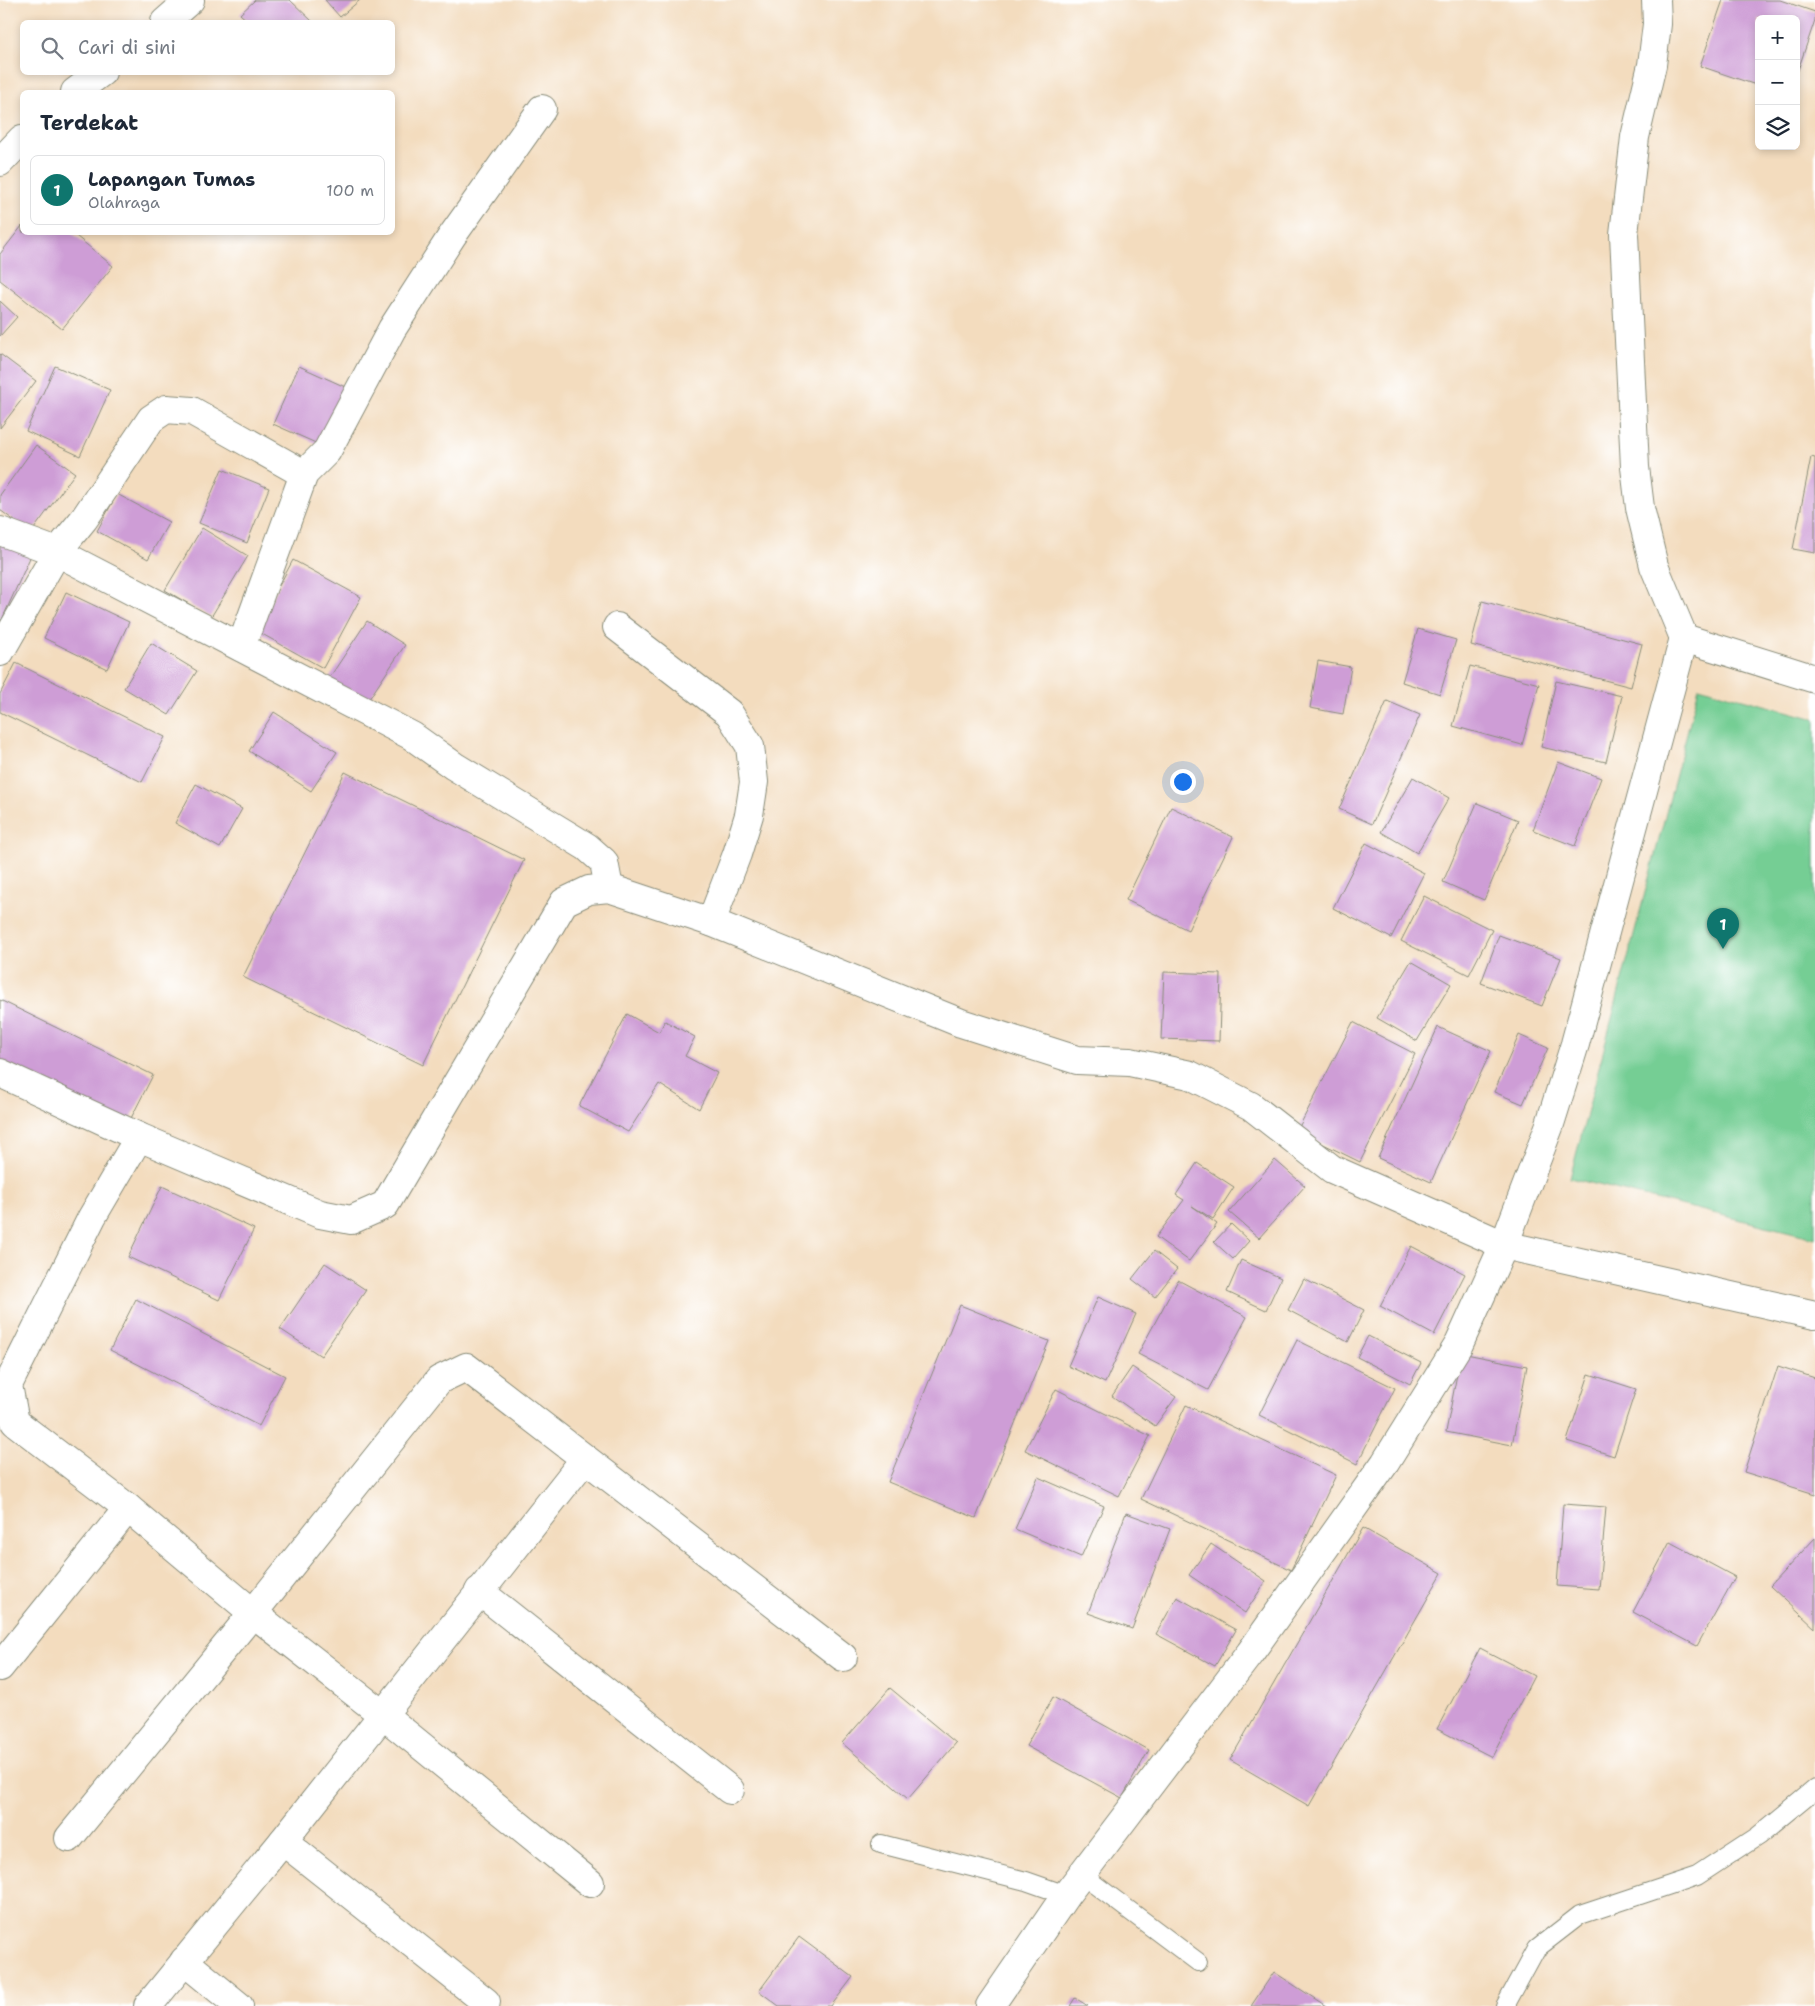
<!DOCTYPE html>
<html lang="id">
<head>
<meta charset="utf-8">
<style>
	body { margin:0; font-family:"Shantell Sans",sans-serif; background:#f6f6f7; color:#1f2937 }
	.controls { position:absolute; right:15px; top:15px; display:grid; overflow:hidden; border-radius:8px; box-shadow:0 2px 8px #0003 }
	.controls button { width:45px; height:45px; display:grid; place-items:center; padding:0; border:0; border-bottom:1px solid #e0e1e3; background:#fff; color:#1f2937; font:25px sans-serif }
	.you { position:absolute; left:1182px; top:781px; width:18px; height:18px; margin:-12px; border:4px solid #fff; border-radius:50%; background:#1a73e8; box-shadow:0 0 0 8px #1a73e833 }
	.badge { display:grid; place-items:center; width:32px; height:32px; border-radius:50%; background:#0f766e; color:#fff; font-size:16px; font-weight:700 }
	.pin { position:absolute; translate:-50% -41px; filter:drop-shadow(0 1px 2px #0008) }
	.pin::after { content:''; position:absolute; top:26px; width:18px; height:15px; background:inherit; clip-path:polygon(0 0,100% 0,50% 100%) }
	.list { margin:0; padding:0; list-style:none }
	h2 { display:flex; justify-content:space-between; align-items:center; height:65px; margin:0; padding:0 20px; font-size:21px }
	h2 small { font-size:16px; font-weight:400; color:#747a83 }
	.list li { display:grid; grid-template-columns:32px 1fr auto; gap:15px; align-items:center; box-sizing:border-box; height:70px; margin:0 10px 10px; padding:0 10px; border:1px solid #e0e1e3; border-radius:8px }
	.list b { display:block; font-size:19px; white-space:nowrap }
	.list p { margin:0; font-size:16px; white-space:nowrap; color:#747a83 }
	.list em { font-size:16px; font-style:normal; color:#747a83 }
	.icon { flex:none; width:28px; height:28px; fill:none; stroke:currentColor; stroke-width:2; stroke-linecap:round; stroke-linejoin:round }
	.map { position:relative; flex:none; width:1815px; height:2006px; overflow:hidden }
	.search { position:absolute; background:#fff; box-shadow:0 2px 8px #0003; left:20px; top:20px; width:375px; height:55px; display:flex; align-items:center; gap:12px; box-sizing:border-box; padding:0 18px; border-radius:8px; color:#747a83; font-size:19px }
	.panel { position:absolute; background:#fff; box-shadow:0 2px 8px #0003; left:20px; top:90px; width:375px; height:145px; border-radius:8px }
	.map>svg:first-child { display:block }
</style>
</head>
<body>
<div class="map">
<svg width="1815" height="2006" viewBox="0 0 1815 2006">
	<rect width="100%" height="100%" fill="#fff"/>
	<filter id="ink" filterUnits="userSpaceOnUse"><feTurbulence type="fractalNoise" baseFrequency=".02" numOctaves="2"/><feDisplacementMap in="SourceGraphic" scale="10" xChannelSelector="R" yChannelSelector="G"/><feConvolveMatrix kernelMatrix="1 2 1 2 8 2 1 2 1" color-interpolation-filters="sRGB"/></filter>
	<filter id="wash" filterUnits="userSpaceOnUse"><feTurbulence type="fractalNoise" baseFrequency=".0096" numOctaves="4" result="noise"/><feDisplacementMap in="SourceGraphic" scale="20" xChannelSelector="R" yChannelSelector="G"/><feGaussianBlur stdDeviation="1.12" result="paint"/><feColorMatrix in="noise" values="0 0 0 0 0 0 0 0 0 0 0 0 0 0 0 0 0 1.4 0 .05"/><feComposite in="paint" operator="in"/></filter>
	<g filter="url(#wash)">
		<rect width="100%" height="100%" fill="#f3dcbe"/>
		<!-- green -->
		<polygon fill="#75ce94" stroke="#4a8664" points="1699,687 1815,719 1815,1238 1570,1178"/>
		<g id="blocks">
			<!-- building -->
			<g fill="#ce9dd6">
				<polygon points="255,0 290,0 313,22 249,22 240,14"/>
				<polygon points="325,0 360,0 340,17"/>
				<polygon points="1723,0 1780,0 1815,12 1815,20 1797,73 1796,19 1759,19 1759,86 1700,66"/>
				<polygon points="22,226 22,232 71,232 113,266 62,329 0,280 0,254"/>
				<polygon points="0,301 17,317 0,336"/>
				<polygon points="0,354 36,381 0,428"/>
				<polygon points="55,366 110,390 80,456 26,431"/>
				<polygon points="299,366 352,390 327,448 273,424"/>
				<polygon points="36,445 75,473 31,533 0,510 0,495"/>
				<polygon points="1811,457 1815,458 1815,553 1793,549"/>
				<polygon points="222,469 269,488 247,543 199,523"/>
				<polygon points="117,494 169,522 148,559 97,531"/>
				<polygon points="202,528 248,556 211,617 165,590"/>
				<polygon points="0,537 33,551 0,624"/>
				<polygon points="293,560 361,597 323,668 255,630"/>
				<polygon points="66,592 129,622 107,669 44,638"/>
				<polygon points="1482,601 1642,644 1631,687 1471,645"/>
				<polygon points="367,621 405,645 365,705 328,680"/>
				<polygon points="1418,629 1456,640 1440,694 1402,682"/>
				<polygon points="151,643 197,671 169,715 124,688"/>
				<polygon points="1318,661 1351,667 1343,714 1310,708"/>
				<polygon points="16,663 165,737 142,782 0,712 0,694"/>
				<polygon points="1470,666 1539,684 1522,745 1453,726"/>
				<polygon points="1556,681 1622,696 1606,762 1541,747"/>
				<polygon points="1387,701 1420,715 1372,824 1339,809"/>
				<polygon points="274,712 337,752 311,791 249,751"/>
				<polygon points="1558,762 1601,778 1575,846 1533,830"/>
				<polygon points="345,772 524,860 423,1065 243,977"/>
				<polygon points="1413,777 1449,798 1417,853 1381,832"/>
				<polygon points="196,784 242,809 220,848 175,823"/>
				<polygon points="1477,803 1518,820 1484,900 1443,882"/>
				<polygon points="1171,807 1233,837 1188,930 1126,900"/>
				<polygon points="1366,843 1424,873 1391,938 1333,908"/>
				<polygon points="1424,896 1492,930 1469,975 1401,941"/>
				<polygon points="1499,935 1561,958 1542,1006 1481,983"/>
				<polygon points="1411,961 1451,984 1417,1041 1377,1018"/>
				<polygon points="1164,972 1221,974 1219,1041 1161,1039"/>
				<polygon points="0,1000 153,1075 126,1128 0,1066"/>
				<polygon points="627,1014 659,1032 665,1021 695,1037 685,1056 717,1073 699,1109 659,1084 628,1132 579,1106"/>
				<polygon points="1353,1022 1415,1054 1360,1162 1297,1131"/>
				<polygon points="1438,1027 1491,1051 1431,1182 1378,1158"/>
				<polygon points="1519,1035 1548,1048 1523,1104 1494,1092"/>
				<polygon points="1275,1160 1305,1186 1259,1238 1229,1212"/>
				<polygon points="1197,1163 1234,1187 1213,1219 1192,1206 1217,1224 1189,1261 1156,1237 1184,1200 1176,1195"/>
				<polygon points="162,1186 254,1229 219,1300 128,1257"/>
				<polygon points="1231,1224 1249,1241 1233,1259 1214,1242"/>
				<polygon points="1411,1246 1465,1274 1434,1335 1380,1306"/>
				<polygon points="1154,1251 1177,1269 1155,1297 1132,1279"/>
				<polygon points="1241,1260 1281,1278 1266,1310 1227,1292"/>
				<polygon points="325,1263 366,1290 321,1356 280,1329"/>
				<polygon points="1304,1279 1364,1310 1348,1342 1288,1310"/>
				<polygon points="1178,1280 1247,1317 1208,1390 1138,1354"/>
				<polygon points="1098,1297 1136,1314 1105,1383 1068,1366"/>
				<polygon points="136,1299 285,1376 259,1426 110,1350"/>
				<polygon points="960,1305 1049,1341 976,1518 888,1482"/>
				<polygon points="1368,1336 1421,1363 1410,1384 1357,1357"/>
				<polygon points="1297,1340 1395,1388 1357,1464 1259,1415"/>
				<polygon points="1461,1353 1527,1366 1512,1445 1446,1432"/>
				<polygon points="1778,1366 1815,1378 1815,1494 1744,1472"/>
				<polygon points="1132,1367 1176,1397 1155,1426 1112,1396"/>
				<polygon points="1589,1374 1636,1389 1614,1456 1567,1441"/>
				<polygon points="1056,1389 1150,1436 1119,1496 1025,1450"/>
				<polygon points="1186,1405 1336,1475 1291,1570 1141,1499"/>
				<polygon points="1038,1477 1104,1506 1081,1557 1015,1529"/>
				<polygon points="1563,1504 1606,1507 1599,1589 1557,1586"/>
				<polygon points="1126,1513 1170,1529 1132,1629 1088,1613"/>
				<polygon points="1363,1528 1442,1573 1309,1806 1230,1760"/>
				<polygon points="1815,1538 1815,1628 1770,1586"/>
				<polygon points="1670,1542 1735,1577 1697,1646 1633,1612"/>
				<polygon points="1211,1544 1266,1581 1245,1613 1189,1575"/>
				<polygon points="1177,1597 1236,1630 1215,1666 1156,1634"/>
				<polygon points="1480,1648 1534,1676 1492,1757 1437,1729"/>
				<polygon points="890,1688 956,1743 908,1799 842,1743"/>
				<polygon points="1053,1697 1149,1750 1122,1798 1026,1746"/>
				<polygon points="799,1937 853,1977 831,2006 779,2006 759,1991"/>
				<polygon points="1274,1972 1326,2006 1251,2006"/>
				<polygon points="1075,1998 1088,2006 1070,2006"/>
			</g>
		</g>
	</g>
	<g filter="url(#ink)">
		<use href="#blocks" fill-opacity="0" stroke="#898c79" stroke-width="1"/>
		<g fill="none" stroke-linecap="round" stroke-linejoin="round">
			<defs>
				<g id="service">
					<polyline points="881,1844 1026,1881 1066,1895"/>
					<polyline points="1082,1875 1198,1962"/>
					<polyline points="1505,2006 1536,1949 1580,1915 1697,1876 1758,1836 1815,1789"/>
				</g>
				<g id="minor">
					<polyline points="1656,0 1657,24 1652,65 1635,137 1624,234 1635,467 1640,508 1654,566 1684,638 1815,679"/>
					<polyline points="165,22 190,0"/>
					<polyline points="75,92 102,72"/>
					<polyline points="0,162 22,139"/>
					<polyline points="0,531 57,552 412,736 454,766 587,847 604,862 609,888"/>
					<polyline points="617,627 729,713 750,746 754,782 749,815 737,854 711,922"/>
					<polyline points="241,647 304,474 327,451 392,329 452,236 542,109"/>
					<polyline points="0,652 57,552 84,519 151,419 166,409 192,411 304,474"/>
					<polyline points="0,1073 139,1137 320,1214 351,1220 385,1205 564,902 589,890 609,888 711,922 961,1023 1077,1060 1130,1062 1190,1075 1251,1106 1332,1169 1504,1245 1815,1315"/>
					<polyline points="139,1137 92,1217 8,1385 15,1422 128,1508 253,1613 382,1714 590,1883"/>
					<polyline points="479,1591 730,1790"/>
					<polyline points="0,1667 128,1508"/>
					<polyline points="69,1838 253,1613 439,1380 466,1367 843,1657"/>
					<polyline points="283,1841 486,2002"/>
					<polyline points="184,1961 239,2006"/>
					<polyline points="148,2006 283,1841 584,1460"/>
					<polyline points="990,2006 1066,1895 1250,1653 1385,1463 1459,1344 1504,1245 1549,1127 1575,1044 1684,638"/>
				</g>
			</defs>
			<!-- service casing -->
			<use href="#service" stroke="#898c79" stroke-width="20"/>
			<!-- minor casing -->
			<use href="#minor" stroke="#898c79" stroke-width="30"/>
			<!-- service -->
			<use href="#service" stroke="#fff" stroke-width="18"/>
			<!-- minor -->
			<use href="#minor" stroke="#fff" stroke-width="28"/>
		</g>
	</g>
</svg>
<div class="controls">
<button>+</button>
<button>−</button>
<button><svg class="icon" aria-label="layers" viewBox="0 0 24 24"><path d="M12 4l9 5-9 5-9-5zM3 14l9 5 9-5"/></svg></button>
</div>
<div class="you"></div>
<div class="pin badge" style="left:1723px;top:949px">1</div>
<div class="search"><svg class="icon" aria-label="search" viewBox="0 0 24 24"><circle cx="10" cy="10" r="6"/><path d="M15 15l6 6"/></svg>Cari di sini</div>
<section class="panel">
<h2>Terdekat<small></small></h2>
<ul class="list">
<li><span class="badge">1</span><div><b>Lapangan Tumas</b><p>Olahraga</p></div><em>100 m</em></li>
</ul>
</section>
</div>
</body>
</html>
